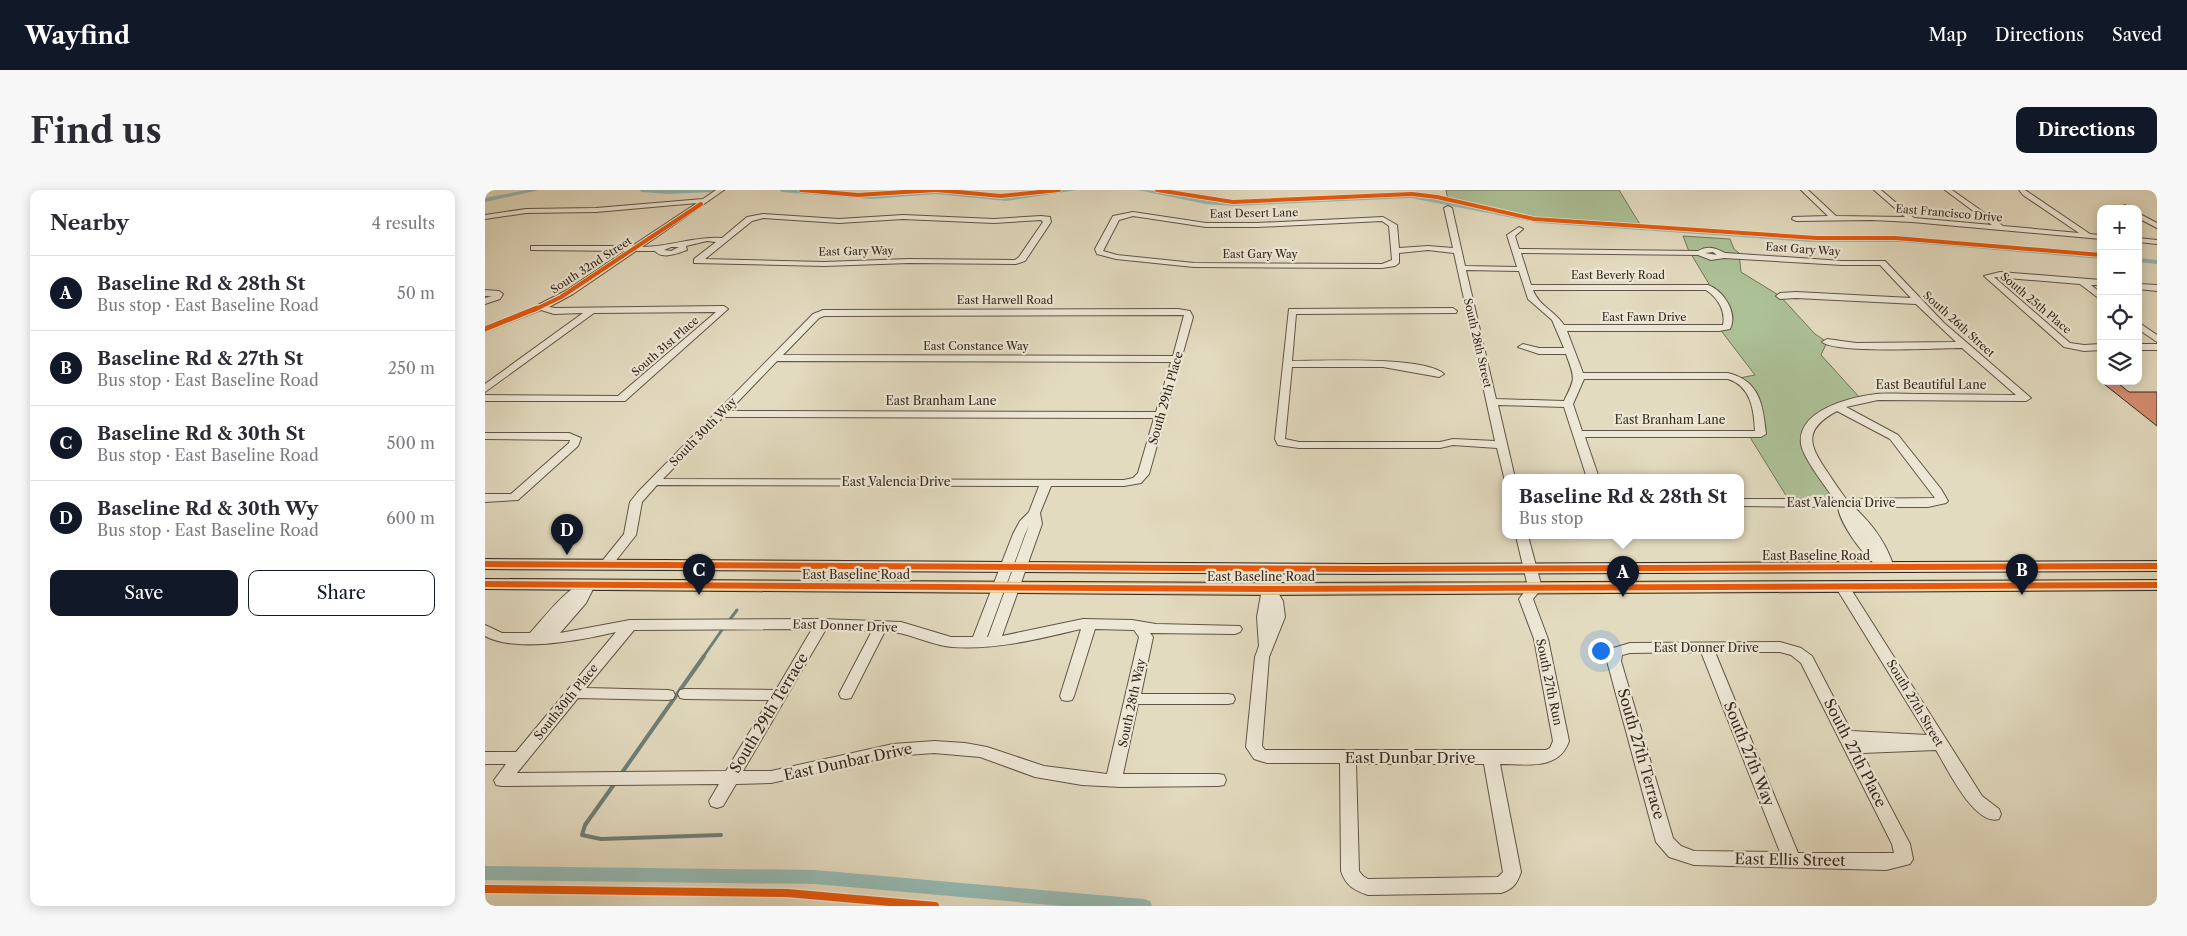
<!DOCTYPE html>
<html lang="en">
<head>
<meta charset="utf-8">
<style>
	body { margin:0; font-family:"Libre Caslon Text",serif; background:#f7f7f7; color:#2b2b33 }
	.controls { position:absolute; right:15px; top:15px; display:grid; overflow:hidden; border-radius:10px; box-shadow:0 2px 12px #0003 }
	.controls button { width:45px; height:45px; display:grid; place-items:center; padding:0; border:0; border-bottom:1px solid #e1e1e2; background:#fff; color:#2b2b33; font:25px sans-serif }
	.you { position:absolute; left:1115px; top:460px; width:18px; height:18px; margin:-12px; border:4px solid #fff; border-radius:50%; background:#1a73e8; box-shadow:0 0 0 8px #1a73e833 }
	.badge { display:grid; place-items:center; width:32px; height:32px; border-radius:50%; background:#111827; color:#fff; font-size:16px; font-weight:700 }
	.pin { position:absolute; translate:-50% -41px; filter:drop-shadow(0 1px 2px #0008) }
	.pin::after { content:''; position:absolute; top:26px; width:18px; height:15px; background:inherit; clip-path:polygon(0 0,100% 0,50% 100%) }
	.popup { position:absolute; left:1017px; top:284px; width:242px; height:65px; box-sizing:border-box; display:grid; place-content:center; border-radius:10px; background:#fff; filter:drop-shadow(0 1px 4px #0005); font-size:16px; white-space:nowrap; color:#7c7c81 }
	.popup b { font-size:19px; color:#2b2b33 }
	.popup::after { content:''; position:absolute; left:50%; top:100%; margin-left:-10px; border:10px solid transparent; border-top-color:#fff }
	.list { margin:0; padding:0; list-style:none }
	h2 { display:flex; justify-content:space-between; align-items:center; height:65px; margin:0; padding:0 20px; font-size:21px }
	h2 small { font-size:16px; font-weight:400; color:#7c7c81 }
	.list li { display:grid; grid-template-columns:32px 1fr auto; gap:15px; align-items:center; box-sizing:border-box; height:75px; padding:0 20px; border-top:1px solid #e1e1e2 }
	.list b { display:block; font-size:19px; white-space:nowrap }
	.list p { margin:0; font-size:16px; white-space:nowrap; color:#7c7c81 }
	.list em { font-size:16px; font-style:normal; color:#7c7c81 }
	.actions { display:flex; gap:10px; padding:15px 20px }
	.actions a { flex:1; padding:11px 0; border:1px solid #111827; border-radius:10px; text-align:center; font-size:18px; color:#111827 }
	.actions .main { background:#111827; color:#fff }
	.icon { flex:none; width:28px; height:28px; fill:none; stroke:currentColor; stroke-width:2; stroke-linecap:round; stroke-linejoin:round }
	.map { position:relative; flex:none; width:1672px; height:716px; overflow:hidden; border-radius:10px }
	header { display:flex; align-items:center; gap:30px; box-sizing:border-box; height:70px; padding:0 25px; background:#111827; color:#fff }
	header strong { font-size:24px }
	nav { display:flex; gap:28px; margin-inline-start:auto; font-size:18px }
	.intro { display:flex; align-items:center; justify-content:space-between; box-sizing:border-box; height:120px; padding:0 30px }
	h1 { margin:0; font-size:35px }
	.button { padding:12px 22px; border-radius:10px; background:#111827; color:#fff; font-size:18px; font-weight:700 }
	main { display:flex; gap:30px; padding:0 30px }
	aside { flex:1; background:#fff; border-radius:10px; box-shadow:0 2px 12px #0003 }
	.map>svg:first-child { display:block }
</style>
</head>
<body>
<header>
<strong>Wayfind</strong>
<nav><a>Map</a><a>Directions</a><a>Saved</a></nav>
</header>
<div class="intro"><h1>Find us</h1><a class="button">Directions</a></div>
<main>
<aside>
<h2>Nearby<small>4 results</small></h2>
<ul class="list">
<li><span class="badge">A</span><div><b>Baseline Rd &amp; 28th St</b><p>Bus stop · East Baseline Road</p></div><em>50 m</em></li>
<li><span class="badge">B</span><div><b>Baseline Rd &amp; 27th St</b><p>Bus stop · East Baseline Road</p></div><em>250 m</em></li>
<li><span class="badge">C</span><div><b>Baseline Rd &amp; 30th St</b><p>Bus stop · East Baseline Road</p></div><em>500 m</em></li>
<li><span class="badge">D</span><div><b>Baseline Rd &amp; 30th Wy</b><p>Bus stop · East Baseline Road</p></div><em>600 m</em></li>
</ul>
<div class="actions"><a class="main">Save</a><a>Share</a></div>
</aside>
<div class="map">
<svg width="1672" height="716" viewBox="0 0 1672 716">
	<rect width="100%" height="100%" fill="#e3dbc0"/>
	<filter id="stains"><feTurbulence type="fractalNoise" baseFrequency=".004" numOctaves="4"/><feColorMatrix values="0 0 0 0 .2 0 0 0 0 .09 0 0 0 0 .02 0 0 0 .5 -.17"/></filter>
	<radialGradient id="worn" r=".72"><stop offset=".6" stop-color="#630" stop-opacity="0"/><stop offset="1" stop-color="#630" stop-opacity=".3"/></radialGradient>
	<!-- green -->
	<g fill="#adc197" stroke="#72745a">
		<polygon points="961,0 1134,0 1156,36 1036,28 963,10"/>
		<polygon points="1198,46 1245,49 1249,59 1254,63 1256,82 1295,106 1330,144 1342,152 1336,165 1376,209 1339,223 1321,250 1358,312 1305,312 1263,244 1275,243 1274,219 1254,188 1270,185 1234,138 1242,137 1242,120 1223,98 1224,94 1203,59"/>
	</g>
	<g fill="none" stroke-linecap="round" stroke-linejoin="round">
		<!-- stream-far1 -->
		<g stroke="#6f8078" stroke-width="3">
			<polyline points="243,432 252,420"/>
			<polyline points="218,467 239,437"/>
		</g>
		<!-- stream -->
		<g stroke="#6f8078" stroke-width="4">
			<polyline points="136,584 219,466"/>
			<polyline points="130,593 100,635 97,645 116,649 236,645"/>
		</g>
		<!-- canal -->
		<g fill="#95bbb4" fill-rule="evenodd">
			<polygon points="42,0 54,0 0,12 0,8"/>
			<polygon points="154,0 231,0 228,2 183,4 157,2"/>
			<polygon points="294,0 321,0 387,5 451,0 521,7 575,0 592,0 521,11 451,4 387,9 297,2"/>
			<path d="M652,0C684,0 716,10 748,12L926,4L1054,29L1326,48H1417L1616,65V69L1417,52H1326L1054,33L926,8L748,16L721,14Z"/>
			<polygon points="1653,68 1672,70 1672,74 1653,72"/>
			<polygon points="0,676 330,680 659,709 665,711 667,716 577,716 330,694 0,690"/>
		</g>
	</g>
	<!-- building -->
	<polygon fill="#d68f70" stroke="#36271d" points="1619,194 1634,194 1644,202 1672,202 1672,236"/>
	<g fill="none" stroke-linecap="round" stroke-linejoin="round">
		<defs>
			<g id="minor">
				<path d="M231,0H239L157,57C184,57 210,46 237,48L262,27L278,24L354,29L418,25L509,29L556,26L565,27L566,32L540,71L531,74L424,73L339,76L209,73V69L231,52L222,51L201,56L202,60C193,63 177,70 170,61H151L88,104L64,117L70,118L239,116L243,119L140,211H0V205L133,206L231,122L109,123L0,202V194L98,123L69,124L56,120L0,142V136L53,115L82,100L140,61L49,60H46V56H147L212,13L111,22L41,23L0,29V25L41,19L111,18L218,9ZM278,28L354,33L418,29L509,33L556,30L558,32L534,67L530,70L424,69L339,72L220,69L267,31ZM186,57H194L186,61L179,60Z"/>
				<polygon points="1316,0 1323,0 1351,26 1420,27 1389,0 1396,0 1429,28 1507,35 1460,0 1467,0 1518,36 1594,43 1538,5 1534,0 1540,0 1605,44 1616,45 1616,49 1427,32 1387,30 1311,31 1307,29 1308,27 1343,26"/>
				<polygon points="1640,15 1646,19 1638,19 1636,17"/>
				<path d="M963,16L967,18L980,76L1032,77L1022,45L1034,37L1038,39L1030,46L1034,59L1213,61C1223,55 1231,58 1240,63L1357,71H1400L1459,133L1546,208L1541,211L1393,210L1361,217L1413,245L1456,299L1463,311L1461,313L1443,317H1369C1387,334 1402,353 1409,378L1403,382C1385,377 1355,335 1353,317L1256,316V309H1349C1341,297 1318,268 1316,254C1312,220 1366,207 1391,204C1405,203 1421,204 1436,204C1468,204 1500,205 1531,205L1477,158C1453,158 1352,164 1337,152L1342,149L1371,153L1471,152L1431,114L1311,108L1295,109L1291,106L1295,103L1311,102L1426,108L1395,75H1357L1239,68L1226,70L1213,65L1036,63L1046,95H1223C1239,101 1253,123 1245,139L1234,141H1082L1098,183H1243C1275,191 1278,215 1281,244L1276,247H1100L1114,288H1102L1079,217L1013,215L1030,288H1020V291L1012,258L968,255L955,258H814L793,255L790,249L804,119L968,118L972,121L971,123L811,124L807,171C836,171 939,166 959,184L954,187L898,177H807L800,249L814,252H955L968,249L1010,251L969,63L943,60L914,63V73L910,76L897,78L709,77L631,69L612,64L610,59L628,26L648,22L721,33H772L898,27L912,35L914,58L943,56L968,58L959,18ZM648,26L721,37H772L897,31L904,36L907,70L897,74L709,73L632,65L618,61L634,30ZM1228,62L1232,65L1220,63ZM981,80L1034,81L1043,109L1067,130L1079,158H1054L1038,154L1033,157L1054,164H1081C1090,189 1091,187 1079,211L1011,209ZM1048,100H1221C1233,108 1241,121 1238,135H1079C1070,121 1054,116 1048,100ZM1099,189H1243C1266,196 1269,220 1270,241H1097L1088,214ZM1352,221L1405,249L1450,308L1361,309C1355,301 1349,292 1343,283C1324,255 1317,240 1352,221Z"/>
				<polygon points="1653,23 1672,33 1672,38 1653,28"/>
				<polygon points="1653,48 1672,50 1672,54 1653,52"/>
				<polygon points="1515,82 1616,90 1616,95 1606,95 1616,103 1616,110 1595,94 1509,87 1585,153 1599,155 1616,154 1616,160 1599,161 1579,157 1499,86"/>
				<polygon points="1653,94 1672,95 1672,101 1653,99"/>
				<polygon points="0,100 14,101 18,104 15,109 0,114 0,108 7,106 0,106"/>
				<path d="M693,119L705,121L708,127L664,284L656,293L639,296H566L555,323L557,334L517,446L598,429L647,430L671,434L755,436L757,439L755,442L750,444L665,443L668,447L656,504H743L748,505L750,509L748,513L743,514H653L638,584H733L739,585L741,590L739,595L733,596L636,597L597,595L550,587L495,567L449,563L408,566L286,593L251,594L238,616L232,618L226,616L224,611L234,594L17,596L11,595L9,590L21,574H0V562H31L131,442C97,450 31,463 0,446V435L17,443H45C60,427 82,396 103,391L110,395L101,413L75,443L145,430L337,429L416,432L466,447H488L528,344L535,331L544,322L554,296L172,295L157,312L151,345L125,378L120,379L114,375L139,344L145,312L153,302L328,124L338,120ZM699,125L688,166L298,165L334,128L339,126ZM292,171L686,172L671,222L244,221ZM238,227L669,228L653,283L648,288L639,290L178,289ZM544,335L503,447H502L540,344ZM327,439L291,500L200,499L195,500L193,504L195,508L200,509L284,510L241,581L32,583L93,508L183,510L188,509L190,505L188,501L183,500L101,498L149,440ZM341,439L387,441L354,504L356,508L361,509L366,508L400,441C424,442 444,455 467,457C512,460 553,449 596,439L575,506L577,510L582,511L587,510L589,506L610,439L649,440L654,447L622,584L559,576L502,557L480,553L449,551L408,554L286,581H258Z"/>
				<polygon points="1653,132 1672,145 1672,152 1653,139"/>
				<rect x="1653" y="154" width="19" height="6"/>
				<polygon points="0,243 84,243 96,248 93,256 33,310 0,312 0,304 26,304 84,253 85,250 0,249"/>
				<path d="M1031,346H1043L1057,398L1048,409L1063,449L1084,551C1074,581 1041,574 1015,574L1036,682C1032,694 1028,699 1016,703L883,705C869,700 861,696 856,681L855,573H782L769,569L761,557L770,467L774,456L772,427L777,399L779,396H789L798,411L800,427L784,467L777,556L780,560H1061L1065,558L1068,551L1049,449L1034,409L1043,397ZM871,574H999L1018,682L1013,687L883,689L878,686L874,681Z"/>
				<path d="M1357,392L1362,393L1497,606L1514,619L1516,624L1514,629C1490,637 1462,578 1451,560L1377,563L1425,654L1428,669L1425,674L1401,680L1209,675L1184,667L1171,652L1122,471L1125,459L1145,453L1295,452L1316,458L1327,466L1366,541L1442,545L1350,396ZM1216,462L1295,662L1209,661L1196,656L1188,648L1136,471L1137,465L1145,463ZM1230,462H1295L1306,465L1316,473L1407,654L1409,663H1313Z"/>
			</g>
			<g id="major">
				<polygon points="0,369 883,374 1672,371 1672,381 883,384 0,379"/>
				<polygon points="0,389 784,393 1672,390 1672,400 784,405 0,399"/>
			</g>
		</defs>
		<!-- minor casing -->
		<use href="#minor" stroke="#615446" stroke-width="2"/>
		<!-- major casing -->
		<use href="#major" stroke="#36271d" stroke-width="2"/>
		<!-- minor -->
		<use href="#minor" fill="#ede8d6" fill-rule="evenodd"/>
		<!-- major -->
		<use href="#major" fill="#e2be80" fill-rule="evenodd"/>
		<defs>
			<g id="cycleway-far3">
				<polyline points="316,0 373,5 451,0 516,6 574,0"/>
				<polyline points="672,0 748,12 927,4 952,7 1049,29 1332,48 1410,48 1616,65"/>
				<polyline points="49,120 76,107 216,14"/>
			</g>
			<polyline id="cycleway-far2" points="0,139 52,118"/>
			<g id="cycleway-far1">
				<polyline points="0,374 883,379 1672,376"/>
				<polyline points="0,394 784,399 1672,395"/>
			</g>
			<polyline id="cycleway" points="0,699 302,703 450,716"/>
		</defs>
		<!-- cycleway-far3 casing -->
		<use href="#cycleway-far3" stroke="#ede8d6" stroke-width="5.5"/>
		<!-- cycleway-far2 casing -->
		<use href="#cycleway-far2" stroke="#ede8d6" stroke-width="8"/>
		<!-- cycleway-far1 casing -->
		<use href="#cycleway-far1" stroke="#ede8d6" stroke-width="9"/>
		<!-- cycleway casing -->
		<use href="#cycleway" stroke="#ede8d6" stroke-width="11"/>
		<!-- cycleway-far3 -->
		<use href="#cycleway-far3" stroke="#e8590c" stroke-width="4"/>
		<!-- cycleway-far2 -->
		<use href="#cycleway-far2" stroke="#e8590c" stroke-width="5"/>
		<!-- cycleway-far1 -->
		<use href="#cycleway-far1" stroke="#e8590c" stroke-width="6"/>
		<!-- cycleway -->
		<use href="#cycleway" stroke="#e8590c" stroke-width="8"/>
	</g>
	<g text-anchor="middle" stroke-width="4.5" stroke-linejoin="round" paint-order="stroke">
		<!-- far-street labels -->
		<g font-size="11" fill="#36271d" stroke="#ede8d6">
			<text transform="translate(769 23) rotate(-1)" y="4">East Desert Lane</text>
			<text transform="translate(1464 23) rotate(5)" y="4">East Francisco Drive</text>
			<text transform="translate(1318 59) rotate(4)" y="4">East Gary Way</text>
			<text transform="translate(371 61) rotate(-1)" y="4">East Gary Way</text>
			<text x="775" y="68">East Gary Way</text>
			<text transform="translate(106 75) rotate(-33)" y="4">South 32nd Street</text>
			<text x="1133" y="89">East Beverly Road</text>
			<text x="520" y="114">East Harwell Road</text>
			<text transform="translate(1551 113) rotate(40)" y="4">South 25th Place</text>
			<text x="1159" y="131">East Fawn Drive</text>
			<text transform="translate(1474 134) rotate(42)" y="4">South 26th Street</text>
			<text transform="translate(993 153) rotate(77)" y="4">South 28th Street</text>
			<text transform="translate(180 156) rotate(-41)" y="4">South 31st Place</text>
			<text x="491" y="160">East Constance Way</text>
		</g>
		<!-- street labels -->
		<g font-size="12" fill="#36271d" stroke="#ede8d6">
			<text x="1446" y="199">East Beautiful Lane</text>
			<text transform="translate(681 208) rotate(-74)" y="4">South 29th Place</text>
			<text x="456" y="215">East Branham Lane</text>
			<text x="1185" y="234">East Branham Lane</text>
			<text transform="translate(218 242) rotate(-46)" y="4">South 30th Way</text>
			<text x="411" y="296">East Valencia Drive</text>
			<text x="1356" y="317">East Valencia Drive</text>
			<text x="1331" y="370">East Baseline Road</text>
			<text x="371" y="389">East Baseline Road</text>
			<text x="776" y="391">East Baseline Road</text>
			<text transform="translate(360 436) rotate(2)" y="4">East Donner Drive</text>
			<text x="1221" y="462">East Donner Drive</text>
			<text transform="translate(1064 492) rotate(78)" y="4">South 27th Run</text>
			<text transform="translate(81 512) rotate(-51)" y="4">South30th Place</text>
			<text transform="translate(647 513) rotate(-78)" y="4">South 28th Way</text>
			<text transform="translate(1430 513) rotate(59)" y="4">South 27th Street</text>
		</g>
		<!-- near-street labels -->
		<g font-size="15" fill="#36271d" stroke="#ede8d6">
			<text transform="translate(284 523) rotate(-59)" y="5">South 29th Terrace</text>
			<text transform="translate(1370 563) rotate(63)" y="5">South 27th Place</text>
			<text transform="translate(1156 564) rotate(74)" y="5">South 27th Terrace</text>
			<text transform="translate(1264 564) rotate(68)" y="5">South 27th Way</text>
			<text x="925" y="573">East Dunbar Drive</text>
			<text transform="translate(363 572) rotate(-12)" y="5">East Dunbar Drive</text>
			<text transform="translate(1305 670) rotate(1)" y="5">East Ellis Street</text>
		</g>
	</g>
	<rect width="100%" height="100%" filter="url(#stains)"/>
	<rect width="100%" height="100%" fill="url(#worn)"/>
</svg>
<div class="controls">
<button>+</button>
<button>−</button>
<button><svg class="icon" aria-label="locate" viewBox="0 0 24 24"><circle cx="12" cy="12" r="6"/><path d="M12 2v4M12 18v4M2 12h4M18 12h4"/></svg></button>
<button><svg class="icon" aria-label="layers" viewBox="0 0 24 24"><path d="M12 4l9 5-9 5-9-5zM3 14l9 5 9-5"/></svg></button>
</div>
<div class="you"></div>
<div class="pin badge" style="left:1138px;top:407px">A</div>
<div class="popup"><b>Baseline Rd &amp; 28th St</b>Bus stop</div>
<div class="pin badge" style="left:1537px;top:405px">B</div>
<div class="pin badge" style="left:214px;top:405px">C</div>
<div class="pin badge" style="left:82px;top:365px">D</div>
</div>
</main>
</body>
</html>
